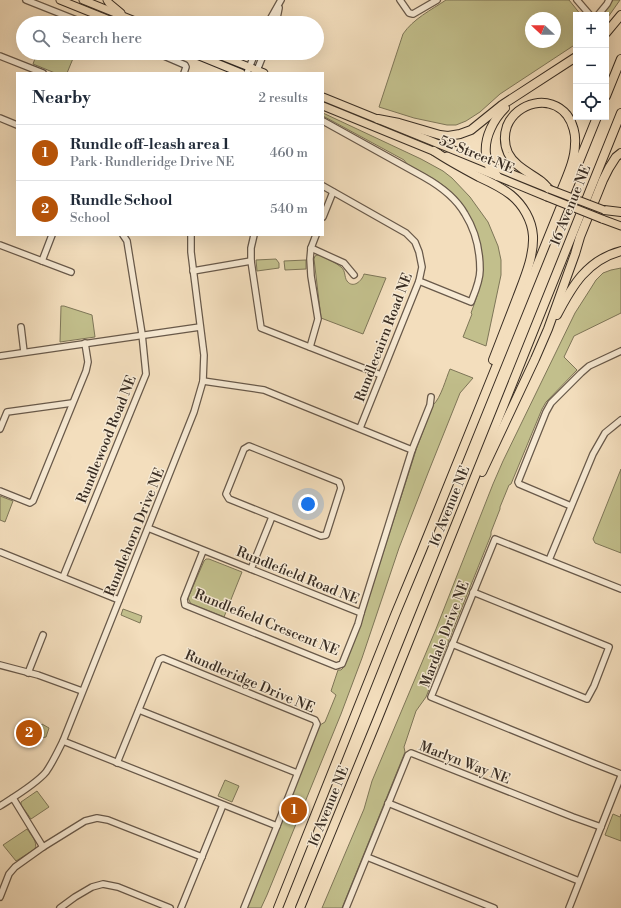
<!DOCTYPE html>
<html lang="en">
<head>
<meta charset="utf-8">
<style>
	body { margin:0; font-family:"Libre Bodoni",serif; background:#f2f2f3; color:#1f2937 }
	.controls { position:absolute; right:12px; top:12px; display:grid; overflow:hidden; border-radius:0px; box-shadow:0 4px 16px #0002 }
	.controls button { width:36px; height:36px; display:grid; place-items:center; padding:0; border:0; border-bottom:1px solid #e0e1e3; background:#fff; color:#1f2937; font:20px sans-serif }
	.compass { position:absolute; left:525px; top:12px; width:36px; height:36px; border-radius:50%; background:#fff; box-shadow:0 4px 16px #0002; rotate:292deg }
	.you { position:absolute; left:308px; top:504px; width:14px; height:14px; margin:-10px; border:3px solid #fff; border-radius:50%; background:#1a73e8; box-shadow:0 0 0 6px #1a73e833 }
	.badge { display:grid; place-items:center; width:26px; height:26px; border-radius:50%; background:#b45309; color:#fff; font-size:13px; font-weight:700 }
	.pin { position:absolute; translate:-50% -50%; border:2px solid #fff; box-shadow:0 1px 4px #0006 }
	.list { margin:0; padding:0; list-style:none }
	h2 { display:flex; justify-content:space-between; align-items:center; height:52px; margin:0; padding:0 16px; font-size:17px }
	h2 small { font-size:13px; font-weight:400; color:#747a83 }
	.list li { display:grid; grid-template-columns:26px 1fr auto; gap:12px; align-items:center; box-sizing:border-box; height:56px; padding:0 16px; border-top:1px solid #e0e1e3 }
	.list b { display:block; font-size:15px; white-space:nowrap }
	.list p { margin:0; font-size:13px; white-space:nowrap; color:#747a83 }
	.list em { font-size:13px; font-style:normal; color:#747a83 }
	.icon { flex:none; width:22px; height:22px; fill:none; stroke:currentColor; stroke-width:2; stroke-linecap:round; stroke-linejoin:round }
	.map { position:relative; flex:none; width:621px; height:908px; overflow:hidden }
	.search { position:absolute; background:#fff; box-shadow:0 4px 16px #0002; left:16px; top:16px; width:308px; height:44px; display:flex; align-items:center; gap:10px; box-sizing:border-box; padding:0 14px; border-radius:22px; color:#747a83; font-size:15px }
	.panel { position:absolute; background:#fff; box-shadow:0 4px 16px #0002; left:16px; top:72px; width:308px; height:164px; border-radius:0px }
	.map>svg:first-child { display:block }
</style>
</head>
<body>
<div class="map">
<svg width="621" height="908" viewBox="0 0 621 908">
	<rect width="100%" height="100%" fill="#f3debd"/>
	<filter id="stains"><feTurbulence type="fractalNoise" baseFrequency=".005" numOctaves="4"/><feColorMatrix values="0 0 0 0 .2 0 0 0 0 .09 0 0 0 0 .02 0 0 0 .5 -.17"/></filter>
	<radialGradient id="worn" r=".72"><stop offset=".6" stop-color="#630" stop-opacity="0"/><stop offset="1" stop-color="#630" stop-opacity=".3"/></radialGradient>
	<!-- green -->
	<g fill="#c2bf8c" stroke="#7e7658" fill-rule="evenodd">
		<path d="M446,0H569L581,15H576V44L500,94L480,112L466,121L456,125H447L414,118L379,107L403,34C413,19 431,10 446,0ZM531,18H555V42H531Z"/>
		<polygon points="613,0 620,0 606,20 606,15 602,15"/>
		<polygon points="37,53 66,53 74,56 67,73 55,73 33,64"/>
		<path d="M323,113L421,159L443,171L452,178L470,197L488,222L498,246L501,260V275L486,346L463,337L472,314L471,313C476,299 481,286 482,272C485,242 470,208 448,189C436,179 421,172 407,164L404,160L323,116Z"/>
		<path d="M317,255H321C327,259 335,262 341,267C346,271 344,277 347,281C353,289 362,281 364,274L386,278L363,334L321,318L314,259L315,256Z"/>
		<polygon points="276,259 279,263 279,268 257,271 256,260"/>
		<polygon points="306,260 306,269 285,270 284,261"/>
		<polygon points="621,268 621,313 574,336 564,357 577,370 546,402 542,409 511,484 509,485 500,507 500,509 491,532 491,535 426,697 416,711 404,747 405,752 342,908 322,908 364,809 372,781 436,629 493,484 503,461 575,313 591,288 596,280 603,273 611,270"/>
		<polygon points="61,306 64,306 92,315 95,337 60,342"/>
		<path d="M450,369L473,378L460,393L428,473L399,548L362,658L341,714L267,895L261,908H246L320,725L325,722L336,695L331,691L338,670H341L343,668L360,625L417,447L433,405C441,398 446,378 450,369Z"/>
		<polygon points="621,469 621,553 595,543 593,539"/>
		<polygon points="0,496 13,501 5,522 0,520"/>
		<polygon points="206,559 209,559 242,572 224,617 191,604 188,598 204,561"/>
		<polygon points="123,609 142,616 140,623 121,615"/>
		<polygon points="42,724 49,728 46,737 41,738 37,734 36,732"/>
		<polygon points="225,780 239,786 232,802 218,796"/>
		<polygon points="37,791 49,807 31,819 21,805 21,802"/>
		<polygon points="613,814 620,817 621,814 621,841 605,835"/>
		<path d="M27,829C31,835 38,842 35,849L16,861L3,845Z"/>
	</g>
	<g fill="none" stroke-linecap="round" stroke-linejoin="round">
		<defs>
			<g id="minor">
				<polyline points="26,0 84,23"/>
				<polyline points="400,0 409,13 413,14 437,0"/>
				<polyline points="577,0 590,15"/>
				<polyline points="598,15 607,4 609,0"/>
				<polyline points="268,23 281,0"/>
				<polyline points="276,23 279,8"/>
				<polyline points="157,53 185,65 186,67 184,73"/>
				<polyline points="0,56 43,73"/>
				<polyline points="247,73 255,53"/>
				<polyline points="256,73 264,53"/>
				<polyline points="0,118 17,125"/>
				<path d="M323,121L424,177C440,186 456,198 465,214C475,230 480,251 480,270C480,281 475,292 471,302L419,281"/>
				<polyline points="323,186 406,233 415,242 419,252 422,267 419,281 360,428"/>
				<polyline points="323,217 333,192"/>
				<polyline points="254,235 251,248 251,261 261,328 381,375"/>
				<polyline points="0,245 71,272"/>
				<polyline points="311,248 344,263 354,275"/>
				<polyline points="42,261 52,235"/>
				<polyline points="193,271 251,261"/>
				<polyline points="21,327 24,352"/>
				<polyline points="310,347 318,319 311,276 310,259 311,248 316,235"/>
				<polyline points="0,356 200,327"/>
				<polyline points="203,381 264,390 412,450"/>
				<polyline points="0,429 7,412 72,403"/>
				<polygon points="249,446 339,482 341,488 326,535 321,536 229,499 226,494 244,449"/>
				<polyline points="0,491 30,503 33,501 86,371 88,362 85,343"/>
				<polyline points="571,506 519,484 518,482 546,412 551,403 581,373 589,366 621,351"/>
				<polyline points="148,528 361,613 412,450 430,405 431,397"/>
				<polyline points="203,551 184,599 185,605 336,666 342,664 358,624 361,613"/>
				<polyline points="0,552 119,600"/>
				<polyline points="549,560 593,454 605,433 621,420"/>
				<polyline points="251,569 272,517"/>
				<polyline points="63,577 146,374 142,334 127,241 123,235"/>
				<polyline points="621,589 495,539 431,697 593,763 621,774"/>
				<polyline points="452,644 587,699 594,686 609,647 473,592"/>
				<polyline points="0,665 38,675 82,691"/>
				<polyline points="28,673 43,635"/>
				<polyline points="139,710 297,773"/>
				<polyline points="63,741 277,826"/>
				<polyline points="117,763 159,660 163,658 315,720 317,724 277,826 244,908"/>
				<polyline points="13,798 43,847"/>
				<polyline points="388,803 579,881"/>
				<path d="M0,806C14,797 36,784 46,772C53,762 58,751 63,741L194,412L203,381L204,355L191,252V235"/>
				<polyline points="367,857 494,908"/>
				<polyline points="0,897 9,874 15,867 43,847 85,821 97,818 108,820 202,857"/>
				<polyline points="60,908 75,897 92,887 103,884 118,887 170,908"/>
				<polyline points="181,908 223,805"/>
				<polyline points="346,908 408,755 411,753 573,817 601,827"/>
				<polyline points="569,908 621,776"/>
			</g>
			<g id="major">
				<polyline points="60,0 117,23"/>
				<polyline points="83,0 140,23"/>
				<polyline points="107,0 109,3 121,13"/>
				<polyline points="192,53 241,73"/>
				<polyline points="214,53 264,73"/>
				<polyline points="323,97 547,188"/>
				<polyline points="323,106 438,153"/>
				<polyline points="447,156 547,197"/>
				<polyline points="602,219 621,226"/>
			</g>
			<g id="highway">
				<polyline points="606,33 621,15"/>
				<polyline points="606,96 621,59"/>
				<polyline points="378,119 399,123 440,135 448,136 460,134 471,130 502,105 576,57"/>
				<path d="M434,151C449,161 464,169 479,177C490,182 501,187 511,195C523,205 532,220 533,236C534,257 524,279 517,298C509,319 501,339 493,360"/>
				<path d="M497,176L489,166C489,162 487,158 486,154C484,137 494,119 505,108"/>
				<path d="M549,189C545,185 542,181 538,179C526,171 514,165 508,153C504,144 504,135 507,126C517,102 550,94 567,115C573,123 576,135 575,144C575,161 566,178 560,194"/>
				<polyline points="604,210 621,212"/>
				<path d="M557,315C572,286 587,260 621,251"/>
				<polyline points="482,472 535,359 548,329 575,254 580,237 603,180 609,168 616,157 621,153"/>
				<polyline points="278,908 395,615 422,550 597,117"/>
				<polyline points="300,908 378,718 621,113"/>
			</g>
		</defs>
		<!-- minor casing -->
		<use href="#minor" stroke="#68594a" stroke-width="8"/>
		<!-- major casing -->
		<use href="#major" stroke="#392d23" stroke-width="9"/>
		<!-- highway casing -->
		<use href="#highway" stroke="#392d23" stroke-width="10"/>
		<!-- minor -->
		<use href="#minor" stroke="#f7ead4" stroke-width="5.5"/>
		<!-- major -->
		<use href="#major" stroke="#f3debd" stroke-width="7"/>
		<!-- highway -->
		<use href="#highway" stroke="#f3debd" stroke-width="8"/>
		<defs>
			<g id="major-bridge">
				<polyline points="549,189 604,210"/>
				<polyline points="547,197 602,219"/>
			</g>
		</defs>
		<!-- major-bridge casing -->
		<use href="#major-bridge" stroke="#392d23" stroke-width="9" stroke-linecap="butt"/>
		<!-- major-bridge -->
		<use href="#major-bridge" stroke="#f3debd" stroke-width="7"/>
	</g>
	<g text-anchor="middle" stroke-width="3" stroke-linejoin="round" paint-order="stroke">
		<!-- street labels -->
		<g font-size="14" fill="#392d23" stroke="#f7ead4">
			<text transform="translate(477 154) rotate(22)" y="5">52 Street NE</text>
			<text transform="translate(570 205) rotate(-68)" y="5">16 Avenue NE</text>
			<text transform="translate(383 337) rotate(-69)" y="5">Rundlecairn Road NE</text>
			<text transform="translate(106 439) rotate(-68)" y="5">Rundlewood Road NE</text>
			<text transform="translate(449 506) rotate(-68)" y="5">16 Avenue NE</text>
			<text transform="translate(134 532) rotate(-68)" y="5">Rundlehorn Drive NE</text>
			<text transform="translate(298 575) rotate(22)" y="5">Rundlefield Road NE</text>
			<text transform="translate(267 622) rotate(22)" y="5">Rundlefield Crescent NE</text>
			<text transform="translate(444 634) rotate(-69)" y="5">Mardale Drive NE</text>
			<text transform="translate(250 681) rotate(23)" y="5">Rundleridge Drive NE</text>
			<text transform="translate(465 762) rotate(21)" y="5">Marlyn Way NE</text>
			<text transform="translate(328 806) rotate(-68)" y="5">16 Avenue NE</text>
		</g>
	</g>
	<rect width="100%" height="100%" filter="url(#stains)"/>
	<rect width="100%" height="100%" fill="url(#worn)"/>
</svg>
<div class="controls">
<button>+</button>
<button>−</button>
<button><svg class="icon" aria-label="locate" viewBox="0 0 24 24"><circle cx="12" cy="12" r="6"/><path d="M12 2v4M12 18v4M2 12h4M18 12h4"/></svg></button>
</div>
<svg class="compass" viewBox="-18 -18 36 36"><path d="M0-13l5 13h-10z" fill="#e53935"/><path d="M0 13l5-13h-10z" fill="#747a83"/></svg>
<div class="you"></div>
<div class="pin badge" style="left:294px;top:810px">1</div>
<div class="pin badge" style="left:29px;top:733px">2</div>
<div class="search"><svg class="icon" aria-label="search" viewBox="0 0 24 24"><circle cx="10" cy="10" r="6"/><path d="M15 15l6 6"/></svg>Search here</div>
<section class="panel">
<h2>Nearby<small>2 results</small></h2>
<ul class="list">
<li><span class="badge">1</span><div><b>Rundle off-leash area 1</b><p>Park · Rundleridge Drive NE</p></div><em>460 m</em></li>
<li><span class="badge">2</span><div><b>Rundle School</b><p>School</p></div><em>540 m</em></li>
</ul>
</section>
</div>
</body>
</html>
